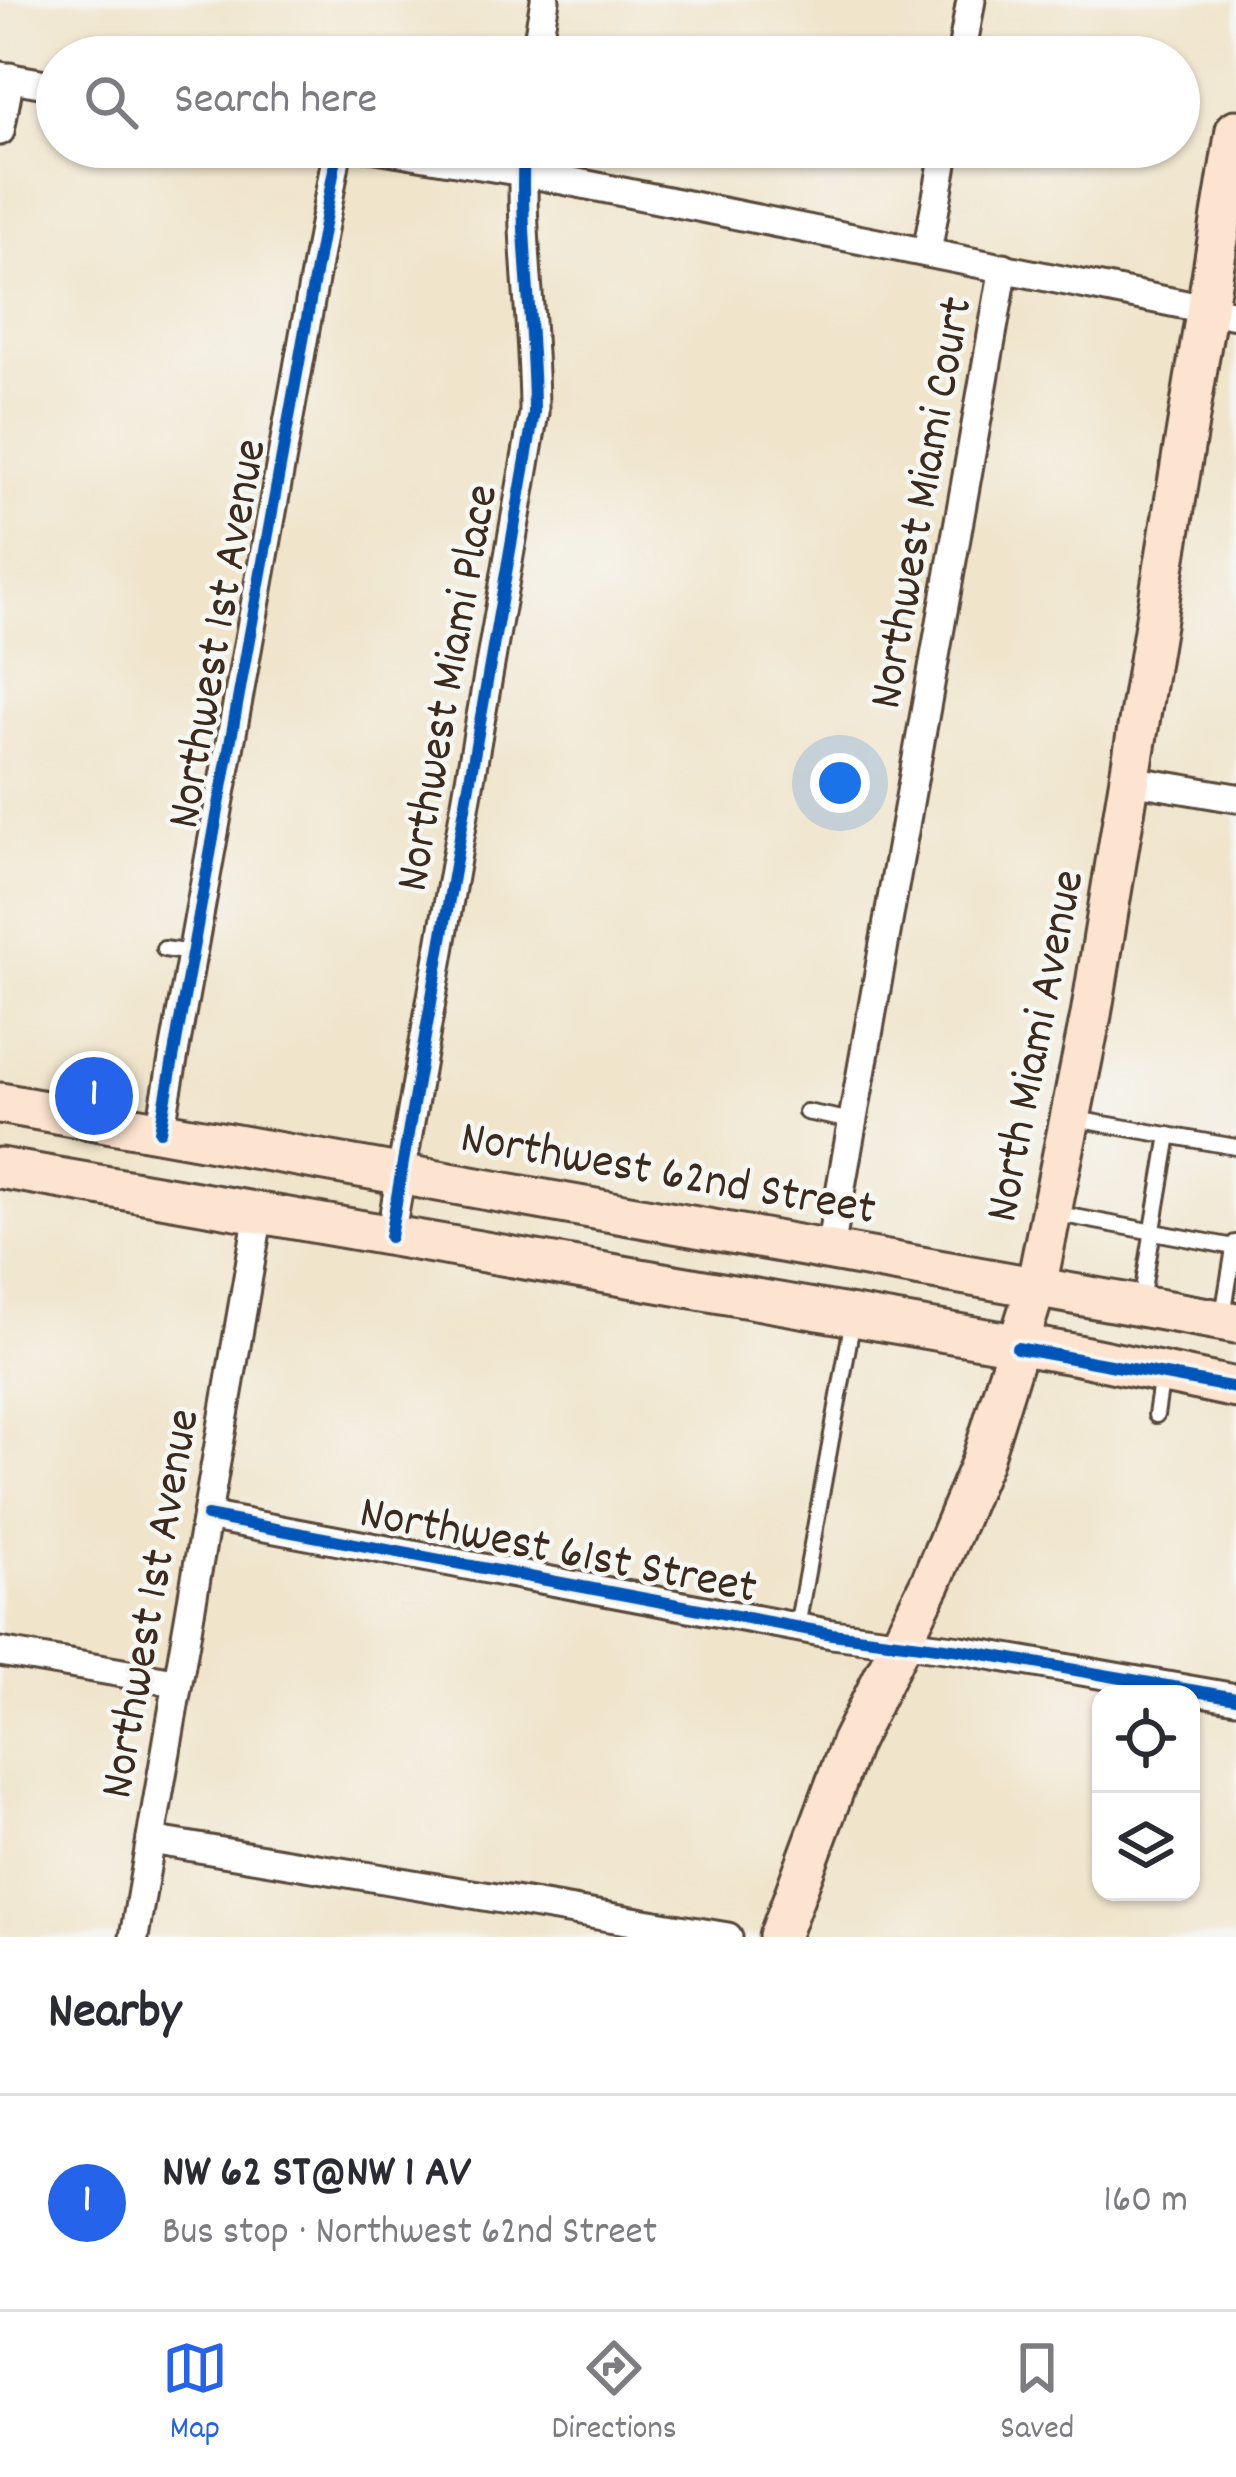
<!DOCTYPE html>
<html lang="en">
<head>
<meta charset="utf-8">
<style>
	body { margin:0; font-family:Dekko,sans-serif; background:#f2f2f3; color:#2b2b33 }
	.controls { position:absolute; right:36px; bottom:36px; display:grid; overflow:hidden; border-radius:24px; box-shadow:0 3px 9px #0004 }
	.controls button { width:108px; height:108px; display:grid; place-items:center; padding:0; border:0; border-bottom:3px solid #e1e1e2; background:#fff; color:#2b2b33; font:60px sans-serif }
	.you { position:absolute; left:840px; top:783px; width:42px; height:42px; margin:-30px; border:9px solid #fff; border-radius:50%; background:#1a73e8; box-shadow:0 0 0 18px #1a73e833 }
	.badge { display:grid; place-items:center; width:78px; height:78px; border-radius:50%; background:#2563eb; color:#fff; font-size:39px; font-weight:700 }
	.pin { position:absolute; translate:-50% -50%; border:6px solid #fff; box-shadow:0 3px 12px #0006 }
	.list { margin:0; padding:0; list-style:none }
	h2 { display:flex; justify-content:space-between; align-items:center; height:156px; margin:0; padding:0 48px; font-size:51px }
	h2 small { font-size:39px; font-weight:400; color:#7c7c81 }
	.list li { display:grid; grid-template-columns:78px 1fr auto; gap:36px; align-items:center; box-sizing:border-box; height:216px; padding:0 48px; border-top:3px solid #e1e1e2 }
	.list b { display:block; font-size:45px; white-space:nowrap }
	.list p { margin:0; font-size:39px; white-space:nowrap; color:#7c7c81 }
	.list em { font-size:39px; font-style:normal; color:#7c7c81 }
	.icon { flex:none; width:66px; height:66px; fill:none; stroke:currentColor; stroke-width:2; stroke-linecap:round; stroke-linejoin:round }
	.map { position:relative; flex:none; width:1236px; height:1937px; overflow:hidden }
	.search { position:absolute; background:#fff; box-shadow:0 3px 9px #0004; left:36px; right:36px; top:36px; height:132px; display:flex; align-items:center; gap:30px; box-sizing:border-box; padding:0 42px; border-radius:66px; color:#7c7c81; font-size:45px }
	.sheet { height:372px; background:#fff }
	nav { display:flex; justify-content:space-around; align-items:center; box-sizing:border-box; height:168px; border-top:3px solid #e1e1e2; background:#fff; font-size:33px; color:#7c7c81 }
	nav a { display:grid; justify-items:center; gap:6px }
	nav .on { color:#2563eb }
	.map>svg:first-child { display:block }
</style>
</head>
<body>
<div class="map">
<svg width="1236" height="1937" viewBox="0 0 1236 1937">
	<rect width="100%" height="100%" fill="#f6f6f2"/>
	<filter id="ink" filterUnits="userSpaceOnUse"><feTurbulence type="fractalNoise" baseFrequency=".00833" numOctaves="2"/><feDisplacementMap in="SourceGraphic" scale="24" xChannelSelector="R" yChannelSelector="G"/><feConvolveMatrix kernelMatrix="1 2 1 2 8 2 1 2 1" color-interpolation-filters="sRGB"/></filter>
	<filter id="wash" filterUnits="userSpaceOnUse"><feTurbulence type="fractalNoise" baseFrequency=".004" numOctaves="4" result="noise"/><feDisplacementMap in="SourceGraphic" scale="48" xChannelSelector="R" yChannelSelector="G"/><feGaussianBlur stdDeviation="2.7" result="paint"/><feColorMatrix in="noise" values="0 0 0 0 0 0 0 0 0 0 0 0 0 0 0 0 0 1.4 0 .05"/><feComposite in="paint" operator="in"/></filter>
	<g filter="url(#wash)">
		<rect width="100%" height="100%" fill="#f0e4ca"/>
	</g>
	<g filter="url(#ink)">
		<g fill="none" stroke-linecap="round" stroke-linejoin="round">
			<defs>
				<g id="lane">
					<polyline points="164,949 192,953"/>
					<polyline points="806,1112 853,1121"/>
					<polyline points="1075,1119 1236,1147"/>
					<polyline points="1053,1213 1234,1247"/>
					<polyline points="1141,1301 1169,1135"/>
					<polyline points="1223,1315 1235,1243"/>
					<polyline points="1156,1415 1162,1375"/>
					<polyline points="797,1627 853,1319"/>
				</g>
				<g id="street">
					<polyline points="535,57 545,0"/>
					<polyline points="961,57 971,0"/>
					<polyline points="0,76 57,86"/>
					<polyline points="0,131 10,77"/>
					<polyline points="370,147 523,172 1236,315"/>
					<polyline points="927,252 946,147"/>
					<polyline points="1130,780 1236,798"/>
					<polyline points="160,1131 338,147"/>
					<path d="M390,1237L534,413C534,324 519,237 524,147"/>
					<polyline points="830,1249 1004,267"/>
					<polyline points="207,1516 832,1634 961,1650 1236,1698"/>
					<polyline points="0,1652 175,1682"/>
					<polyline points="151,1840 728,1937"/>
					<polyline points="134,1937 259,1213"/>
				</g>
				<g id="secondary">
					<polyline points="0,1103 1236,1323"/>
					<polyline points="0,1168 1073,1354 1236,1388"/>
					<polyline points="779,1937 851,1743 931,1582 981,1463 1036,1287 1091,1015 1236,130"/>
				</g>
			</defs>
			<!-- lane casing -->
			<use href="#lane" stroke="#564638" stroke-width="20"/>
			<!-- street casing -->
			<use href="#street" stroke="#564638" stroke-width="33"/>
			<!-- secondary casing -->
			<use href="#secondary" stroke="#564638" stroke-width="45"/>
			<!-- lane -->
			<use href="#lane" stroke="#fff" stroke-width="14"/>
			<!-- street -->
			<use href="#street" stroke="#fff" stroke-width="27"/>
			<!-- secondary -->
			<use href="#secondary" stroke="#fde4d0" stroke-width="39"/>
			<defs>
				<g id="cycleway">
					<polyline points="160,1131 338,147"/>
					<path d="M390,1237L534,413C534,324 519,237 524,147"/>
					<polyline points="1017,1348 1236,1388"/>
					<polyline points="207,1516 832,1634 961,1650 1236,1698"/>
				</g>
			</defs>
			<!-- cycleway casing -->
			<use href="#cycleway" stroke="#f6f6f2" stroke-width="20"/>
			<!-- cycleway -->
			<use href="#cycleway" stroke="#0057b8" stroke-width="12"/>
		</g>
	</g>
	<g text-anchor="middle" stroke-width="9" stroke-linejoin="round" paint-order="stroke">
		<!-- street labels -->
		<g font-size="48" fill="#3b2a1e" stroke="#f6f6f2">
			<text transform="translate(917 502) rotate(-80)" y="17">Northwest Miami Court</text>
			<text transform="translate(213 633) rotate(-80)" y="17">Northwest 1st Avenue</text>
			<text transform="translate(443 687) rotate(-80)" y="17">Northwest Miami Place</text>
			<text transform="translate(1031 1045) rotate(-79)" y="17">North Miami Avenue</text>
			<text transform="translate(669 1169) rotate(10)" y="17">Northwest 62nd Street</text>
			<text transform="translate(559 1546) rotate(11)" y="17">Northwest 61st Street</text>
			<text transform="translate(146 1603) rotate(-80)" y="17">Northwest 1st Avenue</text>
		</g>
	</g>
</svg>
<div class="controls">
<button><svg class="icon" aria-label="locate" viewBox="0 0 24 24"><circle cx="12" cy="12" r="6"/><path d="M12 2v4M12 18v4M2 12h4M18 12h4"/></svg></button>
<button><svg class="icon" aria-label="layers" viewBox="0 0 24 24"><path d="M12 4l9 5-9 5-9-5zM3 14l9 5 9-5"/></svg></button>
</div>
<div class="you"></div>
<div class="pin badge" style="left:94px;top:1096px">1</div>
<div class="search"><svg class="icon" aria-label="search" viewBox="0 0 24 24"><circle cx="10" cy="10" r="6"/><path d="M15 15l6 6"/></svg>Search here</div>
</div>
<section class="sheet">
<h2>Nearby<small></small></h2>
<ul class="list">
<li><span class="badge">1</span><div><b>NW 62 ST@NW 1 AV</b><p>Bus stop · Northwest 62nd Street</p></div><em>160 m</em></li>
</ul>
</section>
<nav>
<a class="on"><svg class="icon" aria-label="map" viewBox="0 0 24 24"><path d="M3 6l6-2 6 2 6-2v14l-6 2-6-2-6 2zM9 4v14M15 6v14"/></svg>Map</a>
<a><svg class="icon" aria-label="directions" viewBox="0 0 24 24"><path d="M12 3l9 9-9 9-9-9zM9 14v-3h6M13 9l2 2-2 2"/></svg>Directions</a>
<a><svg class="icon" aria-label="saved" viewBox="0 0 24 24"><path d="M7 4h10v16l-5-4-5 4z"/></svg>Saved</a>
</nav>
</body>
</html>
